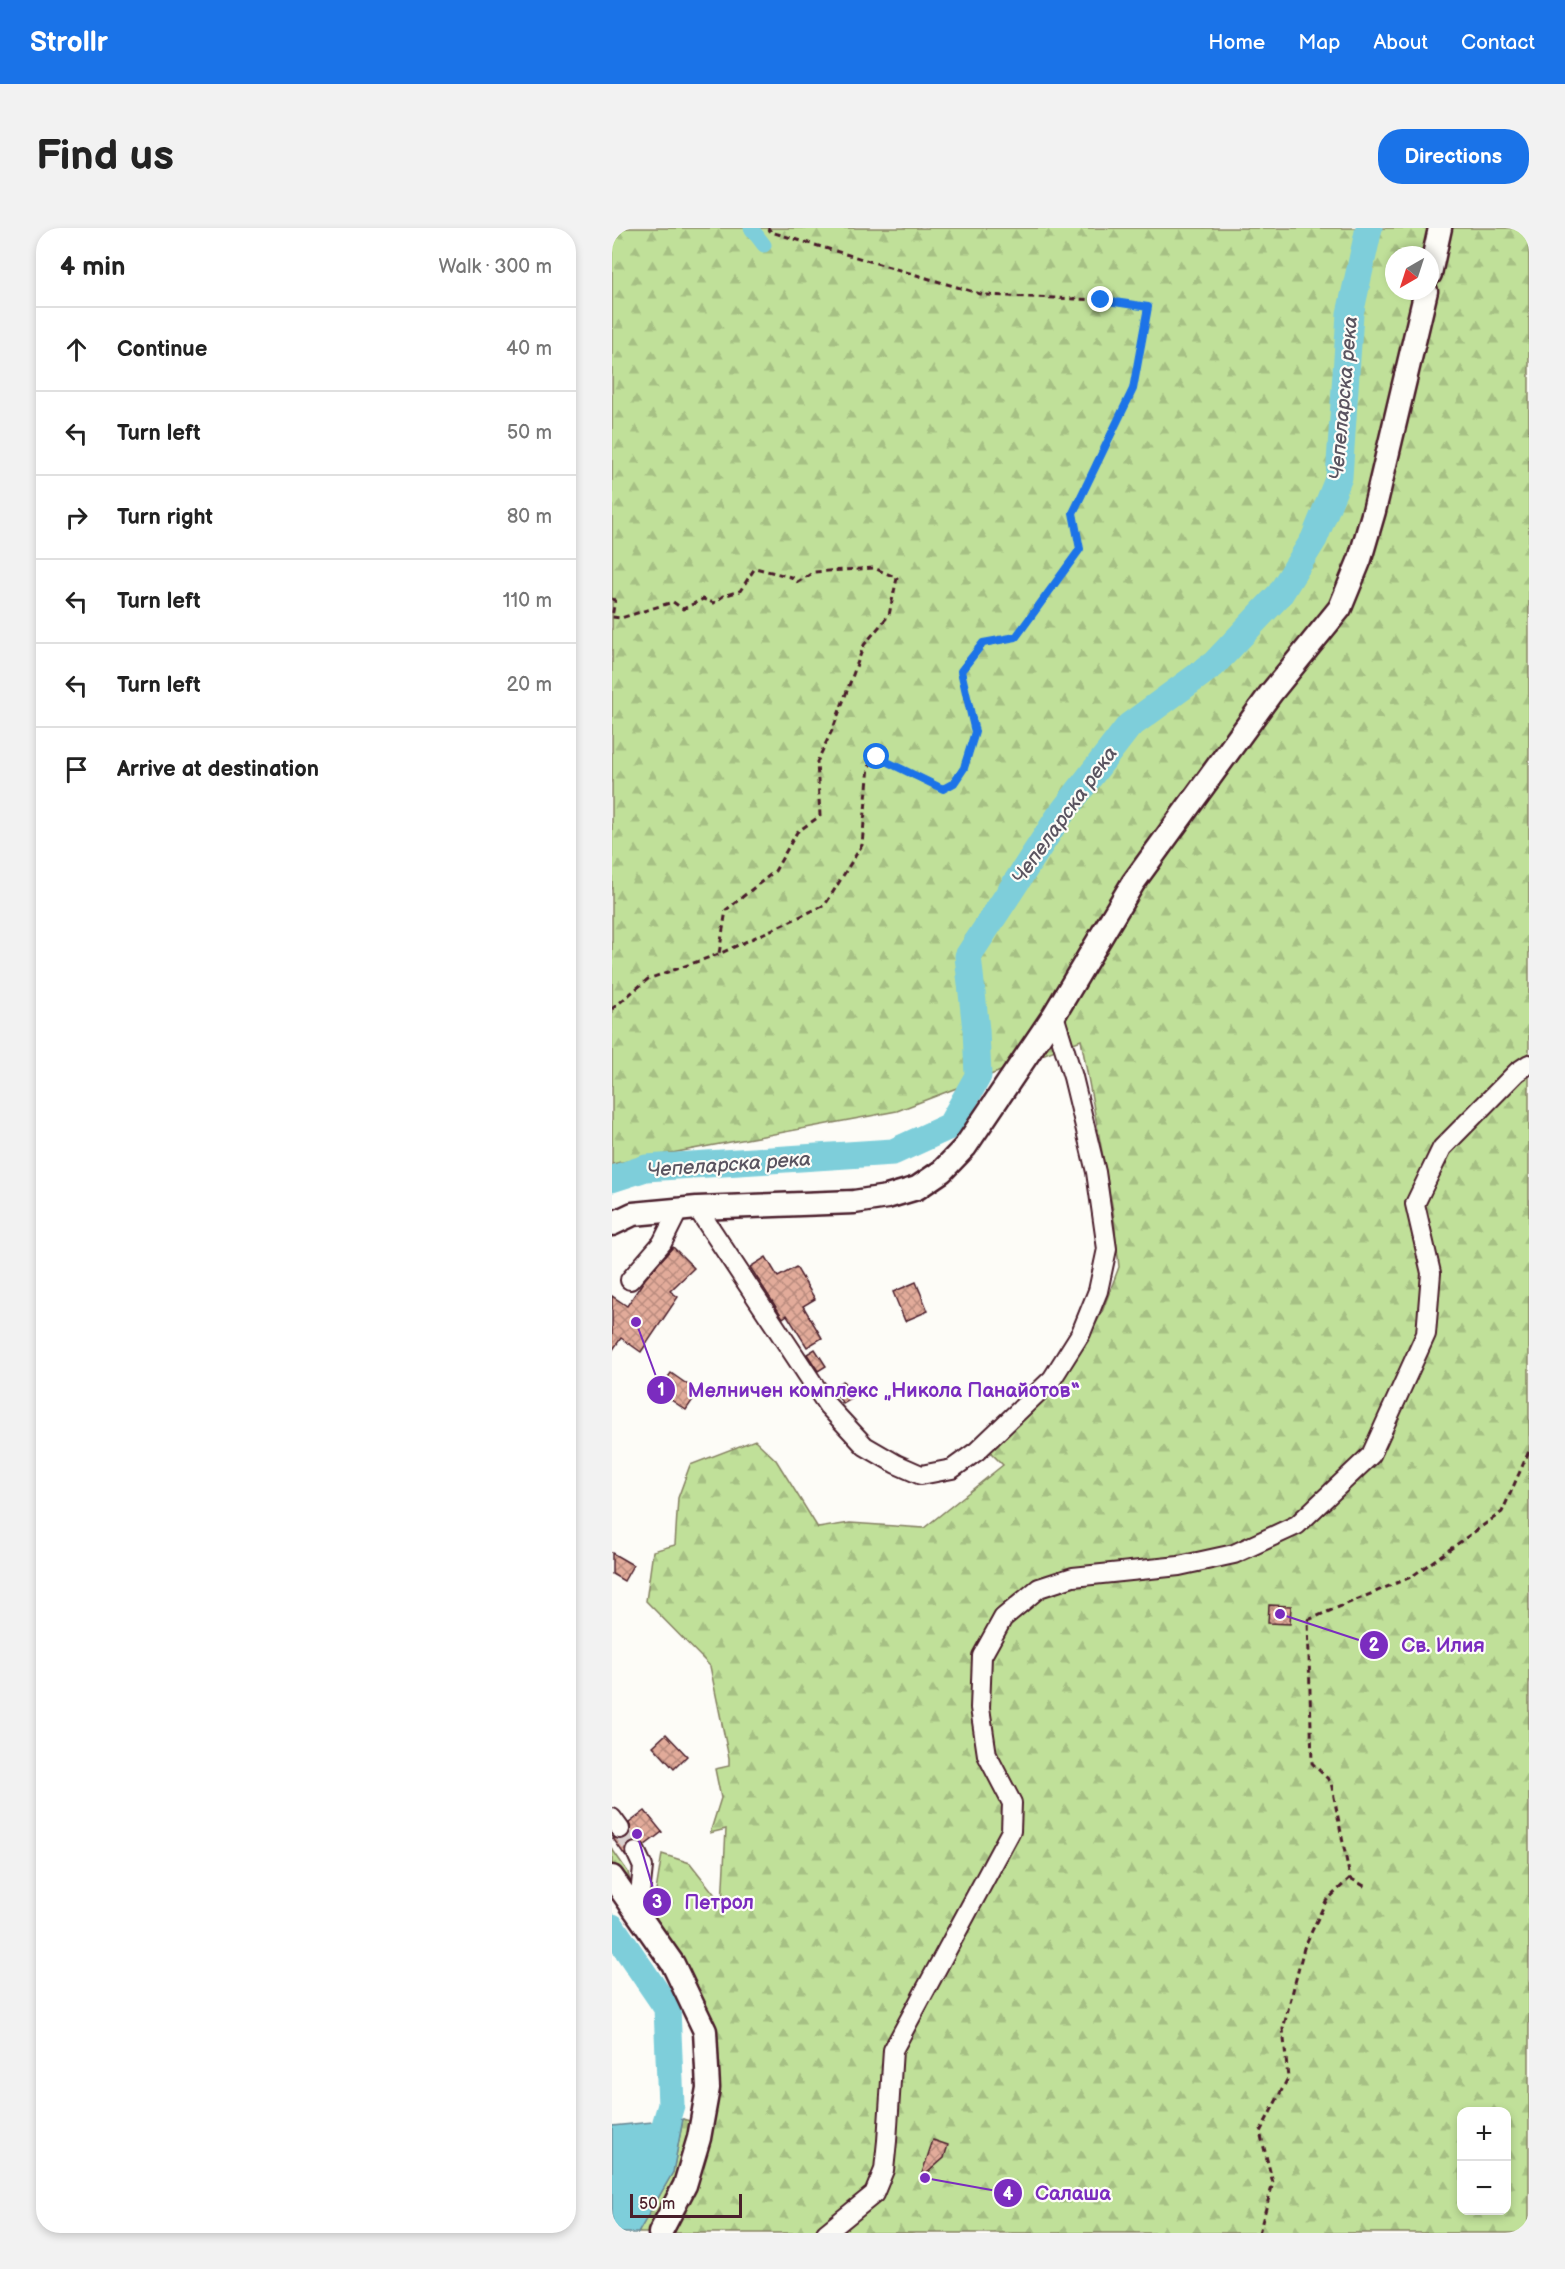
<!DOCTYPE html>
<html lang="en">
<head>
<meta charset="utf-8">
<style>
	body { margin:0; font-family:"Balsamiq Sans",sans-serif; background:#f2f2f2; color:#222 }
	.controls { position:absolute; right:18px; bottom:18px; display:grid; overflow:hidden; border-radius:12px; box-shadow:0 3px 9px #0003 }
	.controls button { width:54px; height:54px; display:grid; place-items:center; padding:0; border:0; border-bottom:2px solid #e0e0e0; background:#fff; color:#222; font:30px sans-serif }
	.compass { position:absolute; left:773px; top:18px; width:54px; height:54px; border-radius:50%; background:#fff; box-shadow:0 3px 9px #0003; rotate:219deg }
	.scale { position:absolute; left:18px; bottom:15px; width:112px; box-sizing:border-box; padding-left:6px; border:3px solid #4a1f2b; border-top:0; font-size:16px; line-height:21px; white-space:nowrap; color:#4a1f2b; -webkit-text-stroke:4px #fdfcf7; paint-order:stroke }
	.stop { position:absolute; width:18px; height:18px; margin:-14px; border:4px solid #1a73e8; border-radius:50%; background:#fff }
	.stop.end { background:#1a73e8; border-color:#fff; box-shadow:0 2px 6px #0008 }
	.list { margin:0; padding:0; list-style:none }
	h2 { display:flex; justify-content:space-between; align-items:center; height:78px; margin:0; padding:0 24px; font-size:26px }
	h2 small { font-size:20px; font-weight:400; color:#767676 }
	.list li { display:grid; grid-template-columns:39px 1fr auto; gap:18px; align-items:center; box-sizing:border-box; height:84px; padding:0 24px; border-top:2px solid #e0e0e0 }
	.list b { display:block; font-size:22px; white-space:nowrap }
	.list em { font-size:20px; font-style:normal; color:#767676 }
	.icon { flex:none; width:33px; height:33px; fill:none; stroke:currentColor; stroke-width:2; stroke-linecap:round; stroke-linejoin:round }
	.map { position:relative; flex:none; width:917px; height:2005px; overflow:hidden; border-radius:24px }
	header { display:flex; align-items:center; gap:36px; box-sizing:border-box; height:84px; padding:0 30px; background:#1a73e8; color:#fff }
	header strong { font-size:28px }
	nav { display:flex; gap:33px; margin-inline-start:auto; font-size:21px }
	.intro { display:flex; align-items:center; justify-content:space-between; box-sizing:border-box; height:144px; padding:0 36px }
	h1 { margin:0; font-size:42px }
	.button { padding:15px 27px; border-radius:24px; background:#1a73e8; color:#fff; font-size:21px; font-weight:700 }
	main { display:flex; gap:36px; padding:0 36px }
	aside { flex:1; background:#fff; border-radius:24px; box-shadow:0 3px 9px #0003 }
	.map>svg:first-child { display:block }
</style>
</head>
<body>
<header>
<strong>Strollr</strong>
<nav><a>Home</a><a>Map</a><a>About</a><a>Contact</a></nav>
</header>
<div class="intro"><h1>Find us</h1><a class="button">Directions</a></div>
<main>
<aside>
<h2>4 min<small>Walk · 300 m</small></h2>
<ul class="list">
<li><svg class="icon" aria-label="ahead" viewBox="0 0 24 24"><path d="M12 20V5M6 11l6-6 6 6"/></svg><div><b>Continue</b></div><em>40 m</em></li>
<li><svg class="icon" aria-label="left" viewBox="0 0 24 24"><path d="M17 20v-9H6M10 6l-5 5 5 5"/></svg><div><b>Turn left</b></div><em>50 m</em></li>
<li><svg class="icon" aria-label="right" viewBox="0 0 24 24"><path d="M7 20v-9h11M14 6l5 5-5 5"/></svg><div><b>Turn right</b></div><em>80 m</em></li>
<li><svg class="icon" aria-label="left" viewBox="0 0 24 24"><path d="M17 20v-9H6M10 6l-5 5 5 5"/></svg><div><b>Turn left</b></div><em>110 m</em></li>
<li><svg class="icon" aria-label="left" viewBox="0 0 24 24"><path d="M17 20v-9H6M10 6l-5 5 5 5"/></svg><div><b>Turn left</b></div><em>20 m</em></li>
<li><svg class="icon" aria-label="arrive" viewBox="0 0 24 24"><path d="M6 21V4h12l-3 4 3 4H6"/></svg><div><b>Arrive at destination</b></div></li>
</ul>
</aside>
<div class="map">
<svg width="917" height="2005" viewBox="0 0 917 2005">
	<defs>
		<pattern id="forest-firs" width="22" height="20" patternUnits="userSpaceOnUse" patternTransform="scale(1.5)"><rect width="22" height="20" fill="#c0e099"/><path d="M5 1l3.5 6h-7zM16 11l3.5 6h-7z" fill="#a6c084"/></pattern>
		<pattern id="park-dots" width="8" height="8" patternUnits="userSpaceOnUse" patternTransform="scale(1.5)"><rect width="8" height="8" fill="#c0e099"/><path d="M2 2h.1M6 6h.1" fill="none" stroke="#a6c084" stroke-width="1.8" stroke-linecap="round"/></pattern>
		<pattern id="building-cross-hatch" width="8" height="8" patternUnits="userSpaceOnUse" patternTransform="scale(1.5)"><rect width="8" height="8" fill="#e2ab9a"/><path d="M0 0l8 8M0 8l8-8" fill="none" stroke="#b98b7e"/></pattern>
	</defs>
	<rect width="100%" height="100%" fill="#fdfcf7"/>
	<filter id="ink" filterUnits="userSpaceOnUse"><feTurbulence type="fractalNoise" baseFrequency=".0167" numOctaves="2"/><feDisplacementMap in="SourceGraphic" scale="12" xChannelSelector="R" yChannelSelector="G"/><feConvolveMatrix kernelMatrix="1 2 1 2 8 2 1 2 1" color-interpolation-filters="sRGB"/></filter>
	<g filter="url(#ink)">
		<!-- forest -->
		<path fill="url(#forest-firs)" stroke="#858062" stroke-width="1.5" fill-rule="evenodd" d="M0,0H917V2005H26L61,1944L71,1891L97,1899L101,1835L39,1694L50,1626L78,1635L110,1676L114,1601L98,1605L109,1570L103,1541L117,1538V1530L98,1438L34,1373L41,1323L63,1317L66,1270L78,1237L143,1212L164,1232L206,1300L238,1295L312,1300L391,1237L374,1220L442,1154L471,1120L490,1084L507,1039L501,982L469,812L285,883L0,936ZM782,27H818V63H782ZM849,1884H894V1982H849Z"/>
		<!-- park -->
		<polygon fill="url(#park-dots)" stroke="#858062" stroke-width="1.5" points="0,1621 16,1644 19,1657 13,1667 0,1649"/>
		<!-- water -->
		<polygon fill="#7eceda" stroke="#698894" stroke-width="1.5" points="71,1891 61,1944 26,2005 0,2005 0,1898"/>
		<g fill="none" stroke-linecap="round" stroke-linejoin="round">
			<!-- canal -->
			<polyline stroke="#7eceda" stroke-width="15" points="139,0 152,17"/>
			<!-- river -->
			<g stroke="#7eceda" stroke-width="27">
				<polyline points="0,951 34,940 281,924 338,898 366,848 364,802 356,728 446,590 517,498 602,436 668,366 702,311 727,249 738,86 757,0"/>
				<polyline points="0,1699 55,1780 59,1877 44,1928"/>
			</g>
		</g>
		<!-- building -->
		<g fill="url(#building-cross-hatch)" stroke="#4a1f2b" stroke-width="1.5">
			<polygon points="61,1019 82,1040 58,1063 66,1069 29,1124 9,1110 0,1123 0,1068 15,1078 33,1051"/>
			<polygon points="154,1029 166,1049 184,1039 203,1071 191,1078 210,1110 195,1119 175,1087 171,1090 138,1039"/>
			<polygon points="304,1054 316,1083 293,1093 281,1064"/>
			<polygon points="203,1121 214,1138 206,1143 195,1126"/>
			<polygon points="59,1145 86,1164 74,1182 46,1163"/>
			<polygon points="231,1153 241,1170 231,1176 220,1159"/>
			<polygon points="0,1325 21,1337 12,1353 0,1346"/>
			<polygon points="657,1377 679,1378 678,1396 656,1395"/>
			<polygon points="54,1506 75,1528 62,1541 41,1518"/>
			<polygon points="33,1583 50,1604 33,1617 26,1613 19,1614 13,1622 14,1629 0,1609 9,1612 15,1610 19,1600 17,1595"/>
			<polygon points="321,1912 336,1917 332,1930 308,1951"/>
		</g>
		<g fill="none" stroke-linecap="round" stroke-linejoin="round">
			<!-- minor-tunnel -->
			<polyline stroke="#d9d0ce" stroke-width="18" stroke-dasharray="18 9" stroke-linecap="butt" points="8,1601 24,1624"/>
			<defs>
				<g id="minor">
					<polyline points="85,980 216,1178 253,1218 284,1236 309,1247 340,1241 365,1223 440,1151 469,1105 486,1063 495,1021 484,944 461,849 442,787"/>
					<polyline points="18,1052 50,1015 67,981"/>
					<polyline points="0,1590 8,1601"/>
					<polyline points="24,1624 31,1639 26,1684"/>
					<polyline points="214,2005 262,1966 272,1942 275,1913 281,1822 399,1603 400,1575 375,1527 368,1480 370,1428 391,1390 427,1360 461,1349 567,1338 622,1326 685,1297 759,1227 814,1106 819,1045 803,976 830,920 905,844 917,836"/>
				</g>
				<g id="major">
					<polyline points="818,46 828,0"/>
					<polyline points="0,996 21,986 85,980 242,974 275,969 305,960 330,943 353,919 442,787 521,655 659,465 728,380 748,331 762,283 814,63"/>
					<polyline points="0,1649 61,1736 93,1803 96,1860 87,1910 73,1957 48,2005"/>
				</g>
			</defs>
			<!-- minor casing -->
			<use href="#minor" stroke="#4a1f2b" stroke-width="22"/>
			<!-- major casing -->
			<use href="#major" stroke="#4a1f2b" stroke-width="27"/>
			<!-- path -->
			<g stroke="#4a1f2b" stroke-width="3" stroke-dasharray="6 4.5" stroke-linecap="butt">
				<polyline points="0,371 3,372 0,389 9,390 61,374 71,381 91,371 102,375 111,368 128,363 143,340 179,349 186,354 202,344 262,340 285,350 277,387 252,417 222,498 205,534 208,588 185,604 163,643 114,682 107,726"/>
				<polyline points="0,781 36,751 107,726 213,677 250,617 257,538 265,529 331,561 342,555 352,540 363,504 349,443 371,415 404,409 468,321 461,285 521,161 536,79 489,72 372,67 159,4 156,0"/>
				<polyline points="738,1650 754,1659"/>
				<polyline points="647,2005 661,1955 648,1904 676,1850 671,1801 692,1720 714,1673 738,1650 719,1554 700,1535 696,1392 799,1349 890,1284 917,1223"/>
			</g>
			<!-- minor -->
			<use href="#minor" stroke="#fdfcf7" stroke-width="18"/>
			<!-- major -->
			<use href="#major" stroke="#fdfcf7" stroke-width="22"/>
		</g>
	</g>
	<g fill="none" stroke-linecap="round" stroke-linejoin="round" filter="url(#ink)">
		<!-- route -->
		<polyline stroke="#1a73e8" stroke-width="8" points="265,529 331,561 342,555 352,540 363,504 349,443 371,415 404,409 468,321 461,285 521,161 536,79 489,72"/>
	</g>
	<g text-anchor="middle" stroke-width="4.5" stroke-linejoin="round" paint-order="stroke">
		<!-- water labels -->
		<g font-size="20" font-style="italic" fill="#5a5460" stroke="#fdfcf7">
			<text transform="translate(731 170) rotate(-85)" y="7">Чепеларска река</text>
			<text transform="translate(452 587) rotate(-54)" y="7">Чепеларска река</text>
			<text transform="translate(117 936) rotate(-4)" y="7">Чепеларска река</text>
		</g>
	</g>
	<!-- callouts -->
	<path fill="none" stroke="#7b2cbf" stroke-width="2" d="M24 1094L49 1162M668 1386L762 1417M25 1606L45 1674M313 1950L396 1965"/>
	<g fill="#7b2cbf" stroke="#fdfcf7" stroke-width="2">
		<circle cx="24" cy="1094" r="6"/>
		<circle cx="668" cy="1386" r="6"/>
		<circle cx="25" cy="1606" r="6"/>
		<circle cx="313" cy="1950" r="6"/>
		<circle cx="49" cy="1162" r="15"/>
		<circle cx="762" cy="1417" r="15"/>
		<circle cx="45" cy="1674" r="15"/>
		<circle cx="396" cy="1965" r="15"/>
	</g>
	<g font-size="18" text-anchor="middle" font-weight="bold" fill="#fff">
		<text x="49" y="1168">1</text>
		<text x="762" y="1423">2</text>
		<text x="45" y="1680">3</text>
		<text x="396" y="1972">4</text>
	</g>
	<g font-size="20" text-anchor="middle" font-weight="bold" fill="#7b2cbf" stroke="#fdfcf7" stroke-width="4.5" stroke-linejoin="round" paint-order="stroke">
		<text x="272" y="1169">Мелничен комплекс „Никола Панайотов“</text>
		<text x="831" y="1424">Св. Илия</text>
		<text x="107" y="1681">Петрол</text>
		<text x="461" y="1972">Салаша</text>
	</g>
</svg>
<div class="controls">
<button>+</button>
<button>−</button>
</div>
<svg class="compass" viewBox="-18 -18 36 36"><path d="M0-13l5 13h-10z" fill="#e53935"/><path d="M0 13l5-13h-10z" fill="#767676"/></svg>
<div class="scale">50 m</div>
<div class="stop" style="left:265px;top:529px"></div>
<div class="stop end" style="left:489px;top:72px"></div>
</div>
</main>
</body>
</html>
